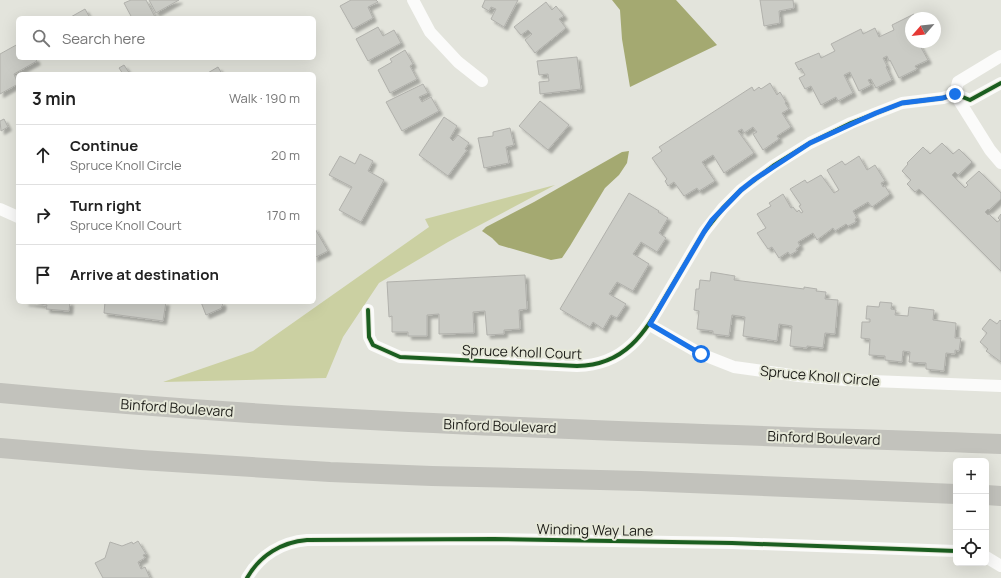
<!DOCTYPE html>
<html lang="en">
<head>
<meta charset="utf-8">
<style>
	body { margin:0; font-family:Manrope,sans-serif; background:#f2f2f2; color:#222 }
	.controls { position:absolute; right:12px; bottom:12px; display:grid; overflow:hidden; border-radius:6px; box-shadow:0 4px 16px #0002 }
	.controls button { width:36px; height:36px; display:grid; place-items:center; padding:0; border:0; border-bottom:1px solid #e0e0e0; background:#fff; color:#222; font:20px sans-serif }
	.compass { position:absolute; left:905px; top:12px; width:36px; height:36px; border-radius:50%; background:#fff; box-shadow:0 4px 16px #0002; rotate:242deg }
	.stop { position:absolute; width:12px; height:12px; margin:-9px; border:3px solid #1a73e8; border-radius:50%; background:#fff }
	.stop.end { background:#1a73e8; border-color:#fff; box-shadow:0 1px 4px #0008 }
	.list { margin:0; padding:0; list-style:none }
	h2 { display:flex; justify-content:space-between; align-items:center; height:52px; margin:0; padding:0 16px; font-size:17px }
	h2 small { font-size:13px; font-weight:400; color:#767676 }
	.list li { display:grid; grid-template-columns:26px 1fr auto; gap:12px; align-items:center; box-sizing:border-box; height:60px; padding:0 16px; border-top:1px solid #e0e0e0 }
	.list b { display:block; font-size:15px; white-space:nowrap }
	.list p { margin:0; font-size:13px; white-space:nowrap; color:#767676 }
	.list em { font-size:13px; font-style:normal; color:#767676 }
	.icon { flex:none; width:22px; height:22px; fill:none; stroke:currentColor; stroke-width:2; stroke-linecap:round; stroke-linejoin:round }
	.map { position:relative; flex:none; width:1001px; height:578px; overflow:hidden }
	.search { position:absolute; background:#fff; box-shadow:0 4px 16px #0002; left:16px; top:16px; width:300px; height:44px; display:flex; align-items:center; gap:10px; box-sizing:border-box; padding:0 14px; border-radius:6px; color:#767676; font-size:15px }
	.panel { position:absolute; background:#fff; box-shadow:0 4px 16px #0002; left:16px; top:72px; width:300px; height:232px; border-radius:6px }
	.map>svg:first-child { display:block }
</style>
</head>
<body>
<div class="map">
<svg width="1001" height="578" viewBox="0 0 1001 578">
	<defs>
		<filter id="shadow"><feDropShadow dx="3.5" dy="3.5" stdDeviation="1" flood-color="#0004"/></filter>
	</defs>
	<rect width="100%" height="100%" fill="#e3e4dc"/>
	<!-- forest -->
	<polygon fill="#cbd0a2" points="555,185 448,242 379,283 343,337 326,378 163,382 253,351 429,227 425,219"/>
	<!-- water -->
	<g fill="#a4a971">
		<polygon points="612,0 676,0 717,45 630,87 622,39 620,10"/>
		<polygon points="629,151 627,163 619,175 605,188 570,246 562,258 551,260 499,245 492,238 482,231 486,227 534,202 622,152"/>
	</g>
	<!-- building -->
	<g fill="#cacbc5" stroke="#b1b1ac" filter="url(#shadow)">
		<polygon points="131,0 146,0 155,17 152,18 132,18 124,3"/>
		<polygon points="149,0 179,0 156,13"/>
		<polygon points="351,0 376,0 378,2 368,7 373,18 353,29 340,6"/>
		<polygon points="485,0 518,0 504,27 491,19 496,9 491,7 489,11 482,7"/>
		<polygon points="760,0 793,0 794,8 779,11 780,23 764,26"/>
		<polygon points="546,2 552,10 556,6 564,16 559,19 566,28 535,53 525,40 532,34 528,30 521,35 514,27"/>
		<polygon points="85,9 90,18 69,18"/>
		<polygon points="914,14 916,18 911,18 911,42 918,42 928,60 915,66 917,69 899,78 890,60 889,61 887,56 883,58 887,66 886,67 892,80 876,88 871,79 868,80 871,85 859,91 850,72 844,75 853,93 838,101 836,97 821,105 811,86 805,89 799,78 805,75 801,68 799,70 795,63 819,53 821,58 835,51 831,44 861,29 863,34 875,28 879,37 894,30 892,25"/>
		<polygon points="378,27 383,36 394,30 401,43 368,61 356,39"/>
		<polygon points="18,44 18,58 35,58 37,61 14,74 18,84 0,94 0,54"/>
		<polygon points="405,50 413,64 410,66 417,79 390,93 378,70 392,62 390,59"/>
		<polygon points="577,57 581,89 540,94 539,82 549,81 548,74 539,75 537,61"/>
		<polygon points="124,65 130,74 123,74 119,68"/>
		<polygon points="218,67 222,74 206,74"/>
		<polygon points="770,83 777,95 780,92 786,102 785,103 789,109 782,113 791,127 777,136 779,139 763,150 753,134 757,132 753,127 744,133 742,129 738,131 754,153 724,173 713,155 702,162 715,181 699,191 697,188 684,196 674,182 668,186 665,181 667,179 652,158 662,151 659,147 752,87 754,91 759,87 761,89"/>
		<polygon points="423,84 428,93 419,97 422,102 431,97 439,111 402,131 386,102"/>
		<polygon points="540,101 569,125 548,150 519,126"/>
		<polygon points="444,117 457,126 450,138 453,141 458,135 469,143 465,149 467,150 448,176 419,155"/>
		<polygon points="4,119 8,127 1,131 0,121"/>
		<polygon points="510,128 514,145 506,147 509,163 484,168 478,138 493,136 493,132"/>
		<polygon points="942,143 953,154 959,149 972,162 958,175 955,172 952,175 965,188 968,185 966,183 979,171 1001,193 1001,199 989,210 988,209 985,212 988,215 989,214 997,222 1000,220 998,218 1001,214 1001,271 919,189 915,192 907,184 911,180 902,171 908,164 907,163 923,147 930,154"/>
		<polygon points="360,154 373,161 368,171 384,180 361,222 339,210 352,187 329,175 340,156 355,164"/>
		<polygon points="859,156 867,170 875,165 885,181 881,183 883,187 885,186 890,194 872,207 868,202 853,211 857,218 855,219 856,222 848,226 846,224 835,231 833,228 817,240 813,233 798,242 800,246 796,249 797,251 790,255 788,252 779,258 772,247 768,249 757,233 766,228 757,214 771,206 769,203 783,194 791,208 793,207 797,212 799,210 801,213 803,212 799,206 801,205 790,189 805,180 807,183 821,175 834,193 839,190 827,170 842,161 845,165"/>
		<polygon points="629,193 659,211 658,212 668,218 659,233 666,238 657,252 641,242 633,254 649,264 633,291 617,282 609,294 626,304 617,318 611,315 603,329 593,322 590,327 560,309"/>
		<polygon points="314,227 328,251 314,258"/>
		<polygon points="711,272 735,276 734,280 804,289 804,287 817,289 816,291 826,292 825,299 838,300 835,334 825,333 823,348 807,346 807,348 790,346 792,326 779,324 777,341 743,336 745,317 732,315 729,336 713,334 713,331 697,329 699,311 694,310 696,289 699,289 700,280 710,281"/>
		<polygon points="525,275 527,309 519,310 520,329 504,330 504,334 487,335 485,311 473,312 474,333 439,334 439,314 427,315 427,336 408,336 408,332 392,332 392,316 389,317 387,282"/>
		<polygon points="25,302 70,302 69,311 46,309 47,305"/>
		<polygon points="105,302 166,302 163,321 104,313"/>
		<polygon points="201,302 222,302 223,306 221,307 222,308 206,315"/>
		<polygon points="880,302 892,303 891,309 896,310 895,315 908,316 909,307 934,310 933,320 956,323 955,338 961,338 959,351 955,350 955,354 946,353 944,371 926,369 926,363 909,362 910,352 903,351 902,362 885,360 885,356 869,355 870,339 861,338 862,322 870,322 870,319 866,319 867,306 879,307"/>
		<polygon points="990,319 997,324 1000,320 1001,321 1001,362 986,351 988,349 980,342 987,333 982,329"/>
		<polygon points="138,541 146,554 143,555 145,558 138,562 141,569 145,567 150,578 103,578 95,563 105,558 110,542 122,546 132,542 133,544"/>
	</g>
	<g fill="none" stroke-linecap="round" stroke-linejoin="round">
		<!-- minor -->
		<g stroke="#fbfbfa" stroke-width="12">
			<polyline points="413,0 430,32 458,62 482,81"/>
			<polyline points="955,94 990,150 1001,163"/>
			<polyline points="955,94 958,82 1001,56"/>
			<polyline points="0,209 18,217"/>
			<path d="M368,310L369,337L373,345L400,357L577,366C628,365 646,330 669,291C681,271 692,252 704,232L723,208L741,190L773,166L810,143L851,123L902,103L943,98L955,94L970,100L1001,83"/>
			<polyline points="650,325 701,354 734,367 799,376 846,380 1001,386"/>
			<polyline points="986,557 1001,566"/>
			<path d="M247,578C260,555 282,542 307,540L494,539L732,543L956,551"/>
		</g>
		<!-- primary -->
		<g stroke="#c2c2bc" stroke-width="20">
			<path d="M0,393C105,403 211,411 316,417C544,430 773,436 1001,444"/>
			<polyline points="0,448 141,460 330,472 432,476 641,481 956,494"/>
			<polyline points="986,495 1001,496"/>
		</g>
		<defs>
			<g id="cycleway">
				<path d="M368,310L369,337L373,345L400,357L577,366C628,365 646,330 669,291C681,271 692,252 704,232L723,208L741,190L773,166L810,143L851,123L902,103L943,98L955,94L970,100L1001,83"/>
				<path d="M247,578C260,555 282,542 307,540L494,539L732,543L956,551"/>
			</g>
		</defs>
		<!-- cycleway casing -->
		<use href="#cycleway" stroke="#e6e8d9" stroke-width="6"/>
		<!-- cycleway -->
		<use href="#cycleway" stroke="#1b5e20" stroke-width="4"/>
	</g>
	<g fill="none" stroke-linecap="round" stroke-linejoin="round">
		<!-- route -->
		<polyline stroke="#1a73e8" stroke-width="5" points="701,354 650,324 704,232 712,220 741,190 755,179 810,143 876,113 902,103 943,98 955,94"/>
	</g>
	<g text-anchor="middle" stroke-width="4" stroke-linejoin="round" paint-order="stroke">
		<!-- street labels -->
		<g font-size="14" fill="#1d1d18" stroke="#e6e8d9">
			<text transform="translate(522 352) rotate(2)" y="5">Spruce Knoll Court</text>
			<text transform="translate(820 376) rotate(5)" y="5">Spruce Knoll Circle</text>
			<text transform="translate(177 408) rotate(4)" y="5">Binford Boulevard</text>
			<text transform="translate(500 426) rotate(2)" y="5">Binford Boulevard</text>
			<text transform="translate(824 438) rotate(2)" y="5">Binford Boulevard</text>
			<text transform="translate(595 530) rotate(1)" y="5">Winding Way Lane</text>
		</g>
	</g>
</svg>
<div class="controls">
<button>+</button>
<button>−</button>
<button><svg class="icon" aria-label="locate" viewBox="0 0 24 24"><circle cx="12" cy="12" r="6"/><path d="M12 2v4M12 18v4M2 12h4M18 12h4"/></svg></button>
</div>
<svg class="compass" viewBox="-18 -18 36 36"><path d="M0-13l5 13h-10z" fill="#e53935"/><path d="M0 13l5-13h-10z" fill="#767676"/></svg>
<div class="stop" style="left:701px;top:354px"></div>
<div class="stop end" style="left:955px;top:94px"></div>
<div class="search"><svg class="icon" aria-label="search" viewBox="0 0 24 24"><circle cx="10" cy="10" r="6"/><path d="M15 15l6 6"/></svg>Search here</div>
<section class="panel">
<h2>3 min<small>Walk · 190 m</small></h2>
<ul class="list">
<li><svg class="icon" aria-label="ahead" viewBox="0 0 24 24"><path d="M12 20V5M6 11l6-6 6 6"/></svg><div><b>Continue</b><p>Spruce Knoll Circle</p></div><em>20 m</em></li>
<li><svg class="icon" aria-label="right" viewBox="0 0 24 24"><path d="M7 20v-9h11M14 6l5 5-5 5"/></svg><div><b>Turn right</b><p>Spruce Knoll Court</p></div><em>170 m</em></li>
<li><svg class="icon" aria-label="arrive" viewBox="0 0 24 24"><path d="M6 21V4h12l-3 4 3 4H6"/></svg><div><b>Arrive at destination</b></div></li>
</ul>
</section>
</div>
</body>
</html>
